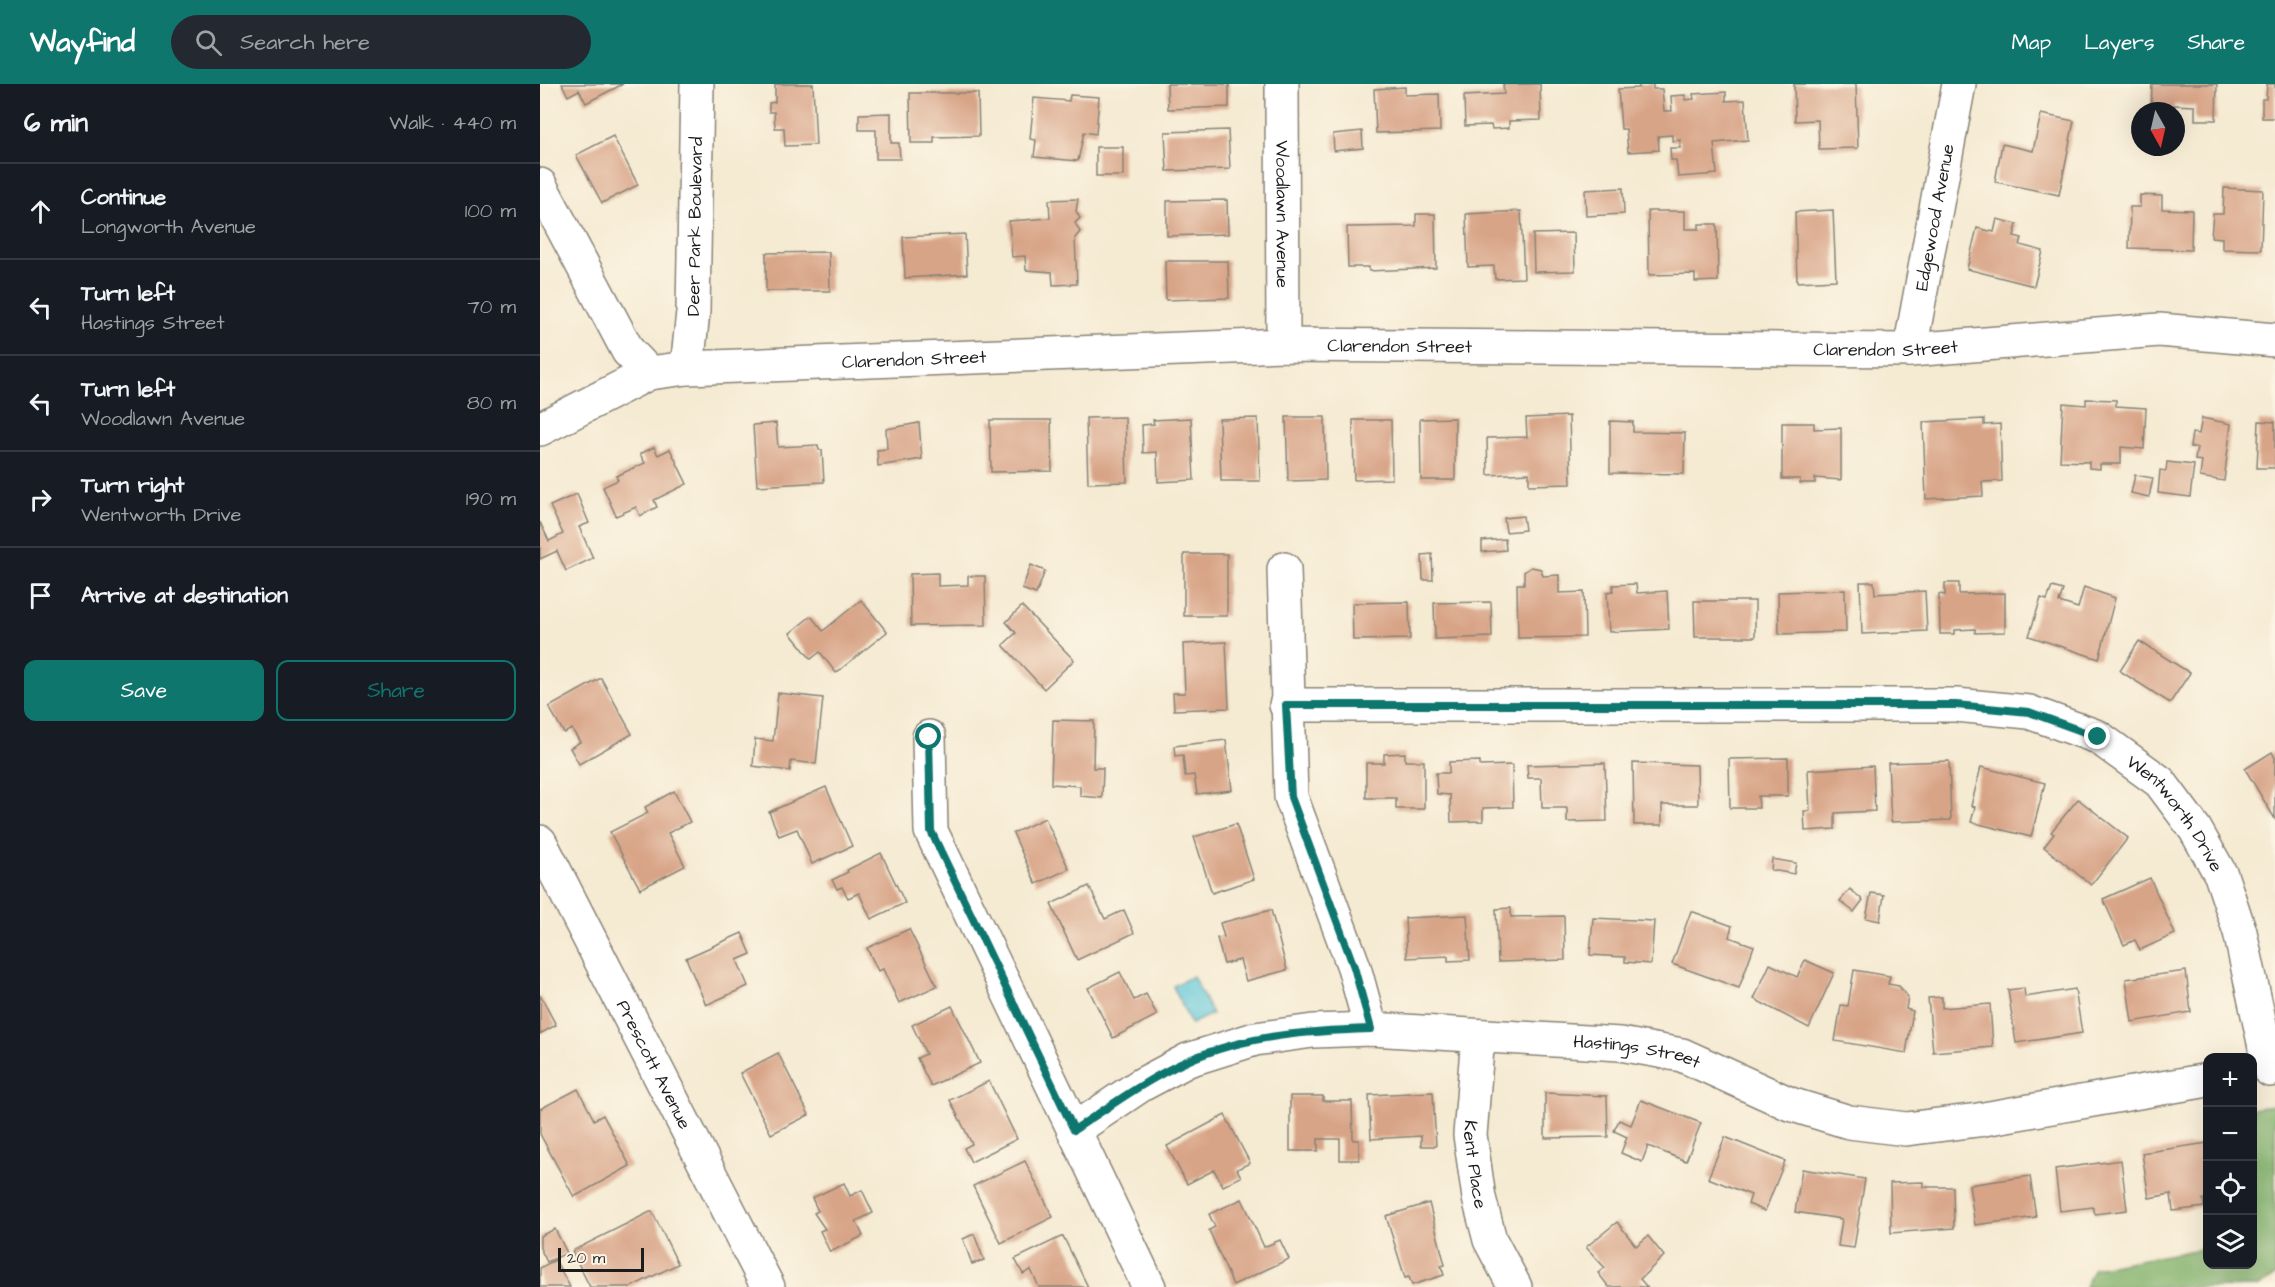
<!DOCTYPE html>
<html lang="en">
<head>
<meta charset="utf-8">
<style>
	body { margin:0; font-family:"Architects Daughter",sans-serif; background:#242831; color:#f1f3f6 }
	.controls { position:absolute; right:18px; bottom:18px; display:grid; overflow:hidden; border-radius:12px; box-shadow:0 6px 24px #0002 }
	.controls button { width:54px; height:54px; display:grid; place-items:center; padding:0; border:0; border-bottom:2px solid #363941; background:#171b24; color:#f1f3f6; font:30px sans-serif }
	.compass { position:absolute; left:1591px; top:18px; width:54px; height:54px; border-radius:50%; background:#171b24; box-shadow:0 6px 24px #0002; rotate:172deg }
	.scale { position:absolute; left:18px; bottom:15px; width:86px; box-sizing:border-box; padding-left:6px; border:3px solid #1c1c1c; border-top:0; font-size:16px; line-height:21px; white-space:nowrap; color:#1c1c1c; -webkit-text-stroke:4px #fcf5e5; paint-order:stroke }
	.stop { position:absolute; width:18px; height:18px; margin:-14px; border:4px solid #0f766e; border-radius:50%; background:#fff }
	.stop.end { background:#0f766e; border-color:#fff; box-shadow:0 2px 6px #0008 }
	.list { margin:0; padding:0; list-style:none }
	h2 { display:flex; justify-content:space-between; align-items:center; height:78px; margin:0; padding:0 24px; font-size:26px }
	h2 small { font-size:20px; font-weight:400; color:#9ea1a6 }
	.list li { display:grid; grid-template-columns:39px 1fr auto; gap:18px; align-items:center; box-sizing:border-box; height:96px; padding:0 24px; border-top:2px solid #363941 }
	.list b { display:block; font-size:22px; white-space:nowrap }
	.list p { margin:0; font-size:20px; white-space:nowrap; color:#9ea1a6 }
	.list em { font-size:20px; font-style:normal; color:#9ea1a6 }
	.actions { display:flex; gap:12px; padding:18px 24px }
	.actions a { flex:1; padding:14px 0; border:2px solid #0f766e; border-radius:12px; text-align:center; font-size:21px; color:#0f766e }
	.actions .main { background:#0f766e; color:#fff }
	.icon { flex:none; width:33px; height:33px; fill:none; stroke:currentColor; stroke-width:2; stroke-linecap:round; stroke-linejoin:round }
	.map { position:relative; flex:none; width:1735px; height:1203px; overflow:hidden }
	header { display:flex; align-items:center; gap:36px; box-sizing:border-box; height:84px; padding:0 30px; background:#0f766e; color:#fff }
	header strong { font-size:28px }
	nav { display:flex; gap:33px; margin-inline-start:auto; font-size:21px }
	.search { width:420px; height:54px; background:#242831; display:flex; align-items:center; gap:15px; box-sizing:border-box; padding:0 21px; border-radius:33px; color:#9ea1a6; font-size:22px }
	main { display:flex }
	aside { flex:1; background:#171b24 }
	.map>svg:first-child { display:block }
</style>
</head>
<body>
<header>
<strong>Wayfind</strong>
<div class="search"><svg class="icon" aria-label="search" viewBox="0 0 24 24"><circle cx="10" cy="10" r="6"/><path d="M15 15l6 6"/></svg>Search here</div>
<nav><a>Map</a><a>Layers</a><a>Share</a></nav>
</header>
<main>
<aside>
<h2>6 min<small>Walk · 440 m</small></h2>
<ul class="list">
<li><svg class="icon" aria-label="ahead" viewBox="0 0 24 24"><path d="M12 20V5M6 11l6-6 6 6"/></svg><div><b>Continue</b><p>Longworth Avenue</p></div><em>100 m</em></li>
<li><svg class="icon" aria-label="left" viewBox="0 0 24 24"><path d="M17 20v-9H6M10 6l-5 5 5 5"/></svg><div><b>Turn left</b><p>Hastings Street</p></div><em>70 m</em></li>
<li><svg class="icon" aria-label="left" viewBox="0 0 24 24"><path d="M17 20v-9H6M10 6l-5 5 5 5"/></svg><div><b>Turn left</b><p>Woodlawn Avenue</p></div><em>80 m</em></li>
<li><svg class="icon" aria-label="right" viewBox="0 0 24 24"><path d="M7 20v-9h11M14 6l5 5-5 5"/></svg><div><b>Turn right</b><p>Wentworth Drive</p></div><em>190 m</em></li>
<li><svg class="icon" aria-label="arrive" viewBox="0 0 24 24"><path d="M6 21V4h12l-3 4 3 4H6"/></svg><div><b>Arrive at destination</b></div></li>
</ul>
<div class="actions"><a class="main">Save</a><a>Share</a></div>
</aside>
<div class="map">
<svg width="1735" height="1203" viewBox="0 0 1735 1203">
	<rect width="100%" height="100%" fill="#fcf5e5"/>
	<filter id="ink" filterUnits="userSpaceOnUse"><feTurbulence type="fractalNoise" baseFrequency=".0167" numOctaves="2"/><feDisplacementMap in="SourceGraphic" scale="12" xChannelSelector="R" yChannelSelector="G"/><feConvolveMatrix kernelMatrix="1 2 1 2 8 2 1 2 1" color-interpolation-filters="sRGB"/></filter>
	<filter id="wash" filterUnits="userSpaceOnUse"><feTurbulence type="fractalNoise" baseFrequency=".008" numOctaves="4" result="noise"/><feDisplacementMap in="SourceGraphic" scale="24" xChannelSelector="R" yChannelSelector="G"/><feGaussianBlur stdDeviation="1.35" result="paint"/><feColorMatrix in="noise" values="0 0 0 0 0 0 0 0 0 0 0 0 0 0 0 0 0 1.4 0 .05"/><feComposite in="paint" operator="in"/></filter>
	<g filter="url(#wash)">
		<rect width="100%" height="100%" fill="#f5ead2"/>
		<!-- forest -->
		<polygon fill="#84b46e" stroke="#506845" stroke-width="1.5" points="1735,1021 1735,1192 1718,1203 1545,1203 1554,1184 1667,1164 1668,1180 1712,1180 1713,1025"/>
		<!-- water -->
		<polygon fill="#5fc7da" stroke="#3e727b" stroke-width="1.5" points="653,892 672,930 651,940 633,902"/>
		<g id="blocks">
			<!-- building -->
			<g fill="#d8a487">
				<polygon points="22,0 83,0 46,19 39,6 28,12"/>
				<polygon points="235,0 273,0 276,61 245,62 244,44 235,44 234,28 229,28 229,19 235,18"/>
				<polygon points="627,0 689,0 689,23 628,25"/>
				<polygon points="963,0 1000,0 1001,36 969,37 969,44 952,45 951,41 925,42 924,12 964,10"/>
				<polygon points="1099,0 1113,0 1113,5 1122,5 1124,27 1132,27 1131,12 1145,11 1145,16 1154,15 1153,10 1186,8 1186,17 1205,16 1208,56 1174,59 1177,90 1138,93 1136,76 1131,76 1130,64 1140,64 1140,56 1132,57 1132,51 1118,52 1119,66 1088,68 1086,45 1081,45 1078,5 1099,4"/>
				<polygon points="1254,0 1316,0 1318,64 1279,65 1278,36 1255,37"/>
				<polygon points="1612,0 1677,0 1676,36 1655,36 1655,22 1634,21 1634,27 1611,27"/>
				<polygon points="1727,0 1735,0 1735,34 1722,34 1722,15 1726,15"/>
				<polygon points="865,3 865,11 899,10 900,47 836,49 834,5"/>
				<polygon points="370,9 438,9 439,52 394,53 394,59 371,59"/>
				<polygon points="530,11 559,13 556,50 544,48 538,77 494,73 496,56 490,55 494,14 529,17"/>
				<polygon points="351,29 351,59 359,59 360,75 336,75 336,46 319,46 319,30"/>
				<polygon points="1501,30 1534,37 1519,111 1455,98 1462,60 1493,67"/>
				<polygon points="688,46 690,85 627,87 625,48"/>
				<polygon points="822,47 823,64 794,67 793,50"/>
				<polygon points="73,52 98,101 62,119 36,71"/>
				<rect x="556" y="63" width="27" height="29"/>
				<polygon points="1083,104 1084,130 1046,132 1045,106"/>
				<polygon points="1684,104 1723,106 1721,166 1682,165 1682,154 1671,153 1673,130 1683,130"/>
				<polygon points="1600,111 1622,112 1622,125 1652,126 1651,166 1589,164 1590,123 1600,123"/>
				<polygon points="538,115 536,127 540,134 535,139 540,148 535,154 537,200 513,201 512,188 486,186 485,172 472,173 469,137 510,134 509,116"/>
				<polygon points="687,116 688,150 627,152 627,117"/>
				<polygon points="1293,126 1296,196 1257,198 1255,128"/>
				<polygon points="981,127 984,194 955,195 954,182 928,183 926,130"/>
				<polygon points="1108,127 1145,127 1145,145 1159,145 1159,140 1177,140 1178,197 1155,198 1155,190 1109,191"/>
				<polygon points="876,130 895,130 896,184 829,187 829,183 808,183 807,143 876,142"/>
				<polygon points="1457,135 1477,140 1474,152 1482,154 1480,161 1503,167 1494,202 1427,185 1437,144 1454,148"/>
				<polygon points="1034,149 1035,187 994,188 993,150"/>
				<polygon points="425,150 427,190 365,194 363,153"/>
				<polygon points="289,168 290,207 226,207 226,169"/>
				<polygon points="625,177 688,177 689,214 626,216"/>
				<polygon points="1546,315 1576,316 1576,322 1606,324 1604,365 1581,363 1581,380 1560,380 1560,385 1549,384 1549,378 1520,377 1523,319 1546,321"/>
				<polygon points="1029,332 1031,400 989,401 989,389 948,391 947,354 987,353 986,334"/>
				<polygon points="585,333 587,398 548,399 546,334"/>
				<polygon points="746,333 785,333 786,396 748,397"/>
				<polygon points="651,334 654,396 618,398 617,368 603,369 602,341 614,340 613,336"/>
				<polygon points="718,334 720,397 681,397 679,335"/>
				<polygon points="915,334 915,396 881,396 880,335"/>
				<polygon points="1662,334 1691,340 1684,397 1660,393 1662,377 1655,376 1657,364 1650,363 1652,349 1659,350"/>
				<polygon points="1444,335 1444,341 1460,340 1462,397 1442,398 1443,412 1386,415 1383,338"/>
				<polygon points="450,336 511,336 512,387 451,388"/>
				<polygon points="813,336 851,336 852,395 814,396"/>
				<polygon points="1070,337 1093,338 1093,348 1145,349 1144,390 1070,389"/>
				<polygon points="1719,337 1735,338 1735,384 1717,384"/>
				<polygon points="236,339 238,363 278,361 279,366 282,366 284,398 217,402 213,341"/>
				<polygon points="379,339 382,375 338,382 337,366 347,365 346,345"/>
				<polygon points="1242,339 1274,339 1274,345 1301,344 1301,396 1275,394 1275,399 1260,399 1260,395 1242,395"/>
				<polygon points="114,363 118,371 130,365 147,400 114,416 117,423 100,432 96,423 76,432 63,403 78,396 76,392 105,379 100,370"/>
				<polygon points="1627,378 1654,381 1650,413 1618,409 1620,386 1626,387"/>
				<polygon points="1595,391 1613,394 1609,413 1591,409"/>
				<polygon points="37,410 49,439 39,443 53,474 26,487 17,467 0,475 0,438 9,457 23,450 10,422"/>
				<polygon points="983,432 985,446 966,448 964,434"/>
				<polygon points="965,455 966,466 942,468 942,457"/>
				<rect x="644" y="470" width="43" height="62"/>
				<polygon points="892,470 893,496 883,496 882,471"/>
				<polygon points="491,481 505,487 496,510 482,505"/>
				<polygon points="991,483 1001,485 1003,492 1019,491 1019,509 1044,508 1045,553 978,554 977,500 984,500 984,488"/>
				<polygon points="398,489 398,502 428,501 428,492 445,492 446,541 371,542 370,490"/>
				<polygon points="1320,498 1334,498 1335,510 1385,507 1387,547 1322,550"/>
				<polygon points="1405,499 1419,499 1419,510 1465,509 1465,548 1435,549 1435,545 1415,546 1415,550 1400,550 1399,510 1405,511"/>
				<polygon points="1096,500 1097,509 1127,507 1129,545 1069,548 1067,508 1073,507 1073,501"/>
				<polygon points="1512,503 1523,506 1519,518 1538,524 1544,503 1575,514 1559,575 1489,552 1501,514 1507,516"/>
				<polygon points="1305,506 1306,548 1239,550 1238,508"/>
				<polygon points="321,516 347,548 296,589 280,568 271,575 250,549 271,532 283,547"/>
				<polygon points="1154,517 1215,517 1215,553 1155,553"/>
				<polygon points="869,518 870,555 813,556 812,519"/>
				<polygon points="951,518 952,553 895,555 894,519"/>
				<polygon points="482,522 534,576 504,605 463,561 476,549 466,538"/>
				<polygon points="1599,557 1650,589 1630,619 1580,587"/>
				<polygon points="686,558 689,624 634,626 633,609 645,609 643,560"/>
				<polygon points="61,594 92,650 39,680 30,664 40,658 32,645 24,649 9,623"/>
				<polygon points="238,609 283,614 276,680 251,677 250,687 213,682 215,655 233,657"/>
				<polygon points="513,636 554,637 553,684 563,684 562,714 540,712 540,702 511,700"/>
				<polygon points="686,656 692,706 657,710 654,691 645,692 643,671 635,672 634,662"/>
				<polygon points="1732,668 1735,674 1735,735 1705,685"/>
				<polygon points="865,669 865,677 884,677 884,725 856,725 856,714 826,714 826,679 844,679 844,670"/>
				<polygon points="1248,674 1248,712 1218,712 1219,724 1190,724 1189,675"/>
				<polygon points="940,677 940,682 972,681 973,723 943,724 943,737 911,738 910,711 897,710 896,689 909,689 909,678"/>
				<polygon points="1409,677 1411,736 1351,738 1348,679"/>
				<polygon points="1065,679 1067,737 1027,738 1027,724 1002,724 1001,694 988,694 987,681"/>
				<polygon points="1093,679 1157,681 1158,721 1122,721 1122,741 1094,741"/>
				<polygon points="1333,682 1335,727 1295,729 1295,745 1265,747 1264,727 1270,727 1268,686"/>
				<polygon points="1441,683 1505,699 1491,753 1431,738 1435,723 1431,722"/>
				<polygon points="286,703 312,762 272,780 257,745 239,752 229,728"/>
				<polygon points="134,707 150,738 128,749 145,782 100,805 70,748 108,729 105,723"/>
				<polygon points="1538,715 1588,754 1551,801 1504,763 1514,750 1511,748"/>
				<polygon points="505,734 529,785 496,800 473,749"/>
				<polygon points="696,740 714,795 672,809 654,753"/>
				<polygon points="341,769 365,819 331,835 319,809 308,814 302,803 297,805 292,796 308,788 307,786"/>
				<polygon points="1232,775 1256,779 1254,790 1231,786"/>
				<polygon points="1610,794 1635,850 1600,866 1595,856 1584,861 1563,815"/>
				<polygon points="549,802 565,835 584,826 594,849 537,876 511,820"/>
				<polygon points="1310,805 1323,816 1314,828 1300,817"/>
				<polygon points="1331,809 1344,811 1340,837 1326,834"/>
				<polygon points="971,824 971,833 1024,832 1025,876 958,878 956,825"/>
				<polygon points="731,826 747,886 706,897 700,876 684,880 677,854 684,853 680,839"/>
				<polygon points="1151,827 1192,842 1189,853 1214,862 1199,904 1132,880"/>
				<polygon points="927,831 930,876 908,877 908,872 867,874 865,834"/>
				<polygon points="1053,834 1114,837 1111,880 1085,878 1085,873 1050,871"/>
				<polygon points="369,845 397,902 359,919 343,885 338,887 327,864"/>
				<polygon points="202,849 211,870 197,876 208,902 166,921 146,874"/>
				<polygon points="1265,876 1294,889 1269,944 1214,915 1230,880 1257,893"/>
				<polygon points="1314,886 1350,892 1348,900 1359,902 1368,913 1366,925 1373,927 1366,969 1295,957 1301,921 1308,922"/>
				<polygon points="1646,887 1651,928 1592,938 1586,895"/>
				<polygon points="580,888 594,916 606,910 617,931 573,954 548,904"/>
				<polygon points="1484,904 1485,913 1535,905 1542,949 1476,959 1468,906"/>
				<polygon points="0,911 16,941 0,950"/>
				<polygon points="1402,913 1402,924 1450,920 1453,963 1393,968 1388,914"/>
				<polygon points="412,922 440,979 391,1002 377,974 386,970 372,941"/>
				<polygon points="238,969 269,1031 231,1050 200,989"/>
				<polygon points="449,997 477,1055 431,1078 424,1064 432,1060 410,1016"/>
				<polygon points="38,1005 54,1036 63,1031 90,1082 34,1113 0,1050 0,1025"/>
				<polygon points="893,1008 896,1062 881,1062 881,1052 831,1055 829,1011"/>
				<polygon points="1005,1009 1067,1012 1068,1053 1005,1054"/>
				<polygon points="750,1012 783,1012 783,1017 812,1017 813,1056 819,1056 819,1076 800,1076 800,1055 778,1055 778,1067 750,1067"/>
				<polygon points="1101,1016 1161,1039 1146,1077 1108,1062 1102,1078 1081,1069 1087,1053 1074,1047 1079,1036 1091,1041"/>
				<polygon points="685,1031 710,1079 697,1085 701,1093 683,1102 674,1086 647,1100 627,1062"/>
				<polygon points="1185,1053 1245,1077 1225,1127 1208,1120 1211,1111 1168,1094"/>
				<polygon points="1667,1059 1668,1114 1663,1115 1664,1123 1633,1127 1631,1110 1609,1114 1602,1069"/>
				<polygon points="1581,1076 1587,1126 1555,1130 1553,1123 1520,1127 1515,1085"/>
				<polygon points="485,1077 513,1133 461,1159 433,1102"/>
				<polygon points="1262,1085 1325,1095 1314,1164 1298,1162 1302,1135 1255,1128"/>
				<polygon points="1490,1092 1496,1133 1435,1141 1429,1101"/>
				<polygon points="1384,1098 1384,1103 1413,1103 1414,1144 1351,1149 1350,1099"/>
				<polygon points="304,1099 310,1112 322,1106 333,1129 316,1137 323,1152 290,1168 280,1147 285,1145 274,1129 278,1127 272,1114"/>
				<polygon points="702,1115 724,1163 740,1156 749,1175 693,1201 669,1146 675,1143 669,1130"/>
				<polygon points="889,1119 905,1181 901,1182 904,1191 872,1201 869,1193 865,1194 846,1132"/>
				<polygon points="112,1127 138,1180 91,1203 50,1203 32,1167"/>
				<polygon points="1077,1138 1096,1162 1108,1152 1124,1172 1100,1195 1107,1203 1069,1203 1058,1189 1065,1184 1046,1163"/>
				<polygon points="15,1145 27,1169 7,1178 0,1164 0,1152"/>
				<polygon points="434,1150 444,1176 432,1180 423,1155"/>
				<polygon points="523,1152 548,1203 499,1203 491,1186 483,1190 475,1175"/>
				<polygon points="15,1176 30,1203 0,1203 0,1184"/>
			</g>
		</g>
	</g>
	<g filter="url(#ink)">
		<use href="#blocks" fill-opacity="0" stroke="#888377" stroke-width="1.5"/>
		<g fill="none" stroke-linecap="round" stroke-linejoin="round">
			<defs>
				<g id="minor">
					<path id="s1" d="M742,0L743,261"/>
					<polyline points="0,101 88,267 109,289"/>
					<path id="s2" d="M1370,266L1419,0"/>
					<path id="s3" d="M147,284L153,228L157,0"/>
					<path id="s4" d="M0,345L109,289L147,284L743,261L1370,266L1619,246L1735,256"/>
					<polyline points="744,485 751,713 814,883 831,945"/>
					<path id="s5" d="M746,621H1416L1489,628L1558,653L1620,698L1655,745L1681,791L1700,848L1730,986"/>
					<polyline points="389,653 391,747 609,1203"/>
					<path id="s6" d="M0,758L228,1203"/>
					<path id="s7" d="M938,952L930,1051L939,1114L950,1156L975,1203"/>
					<path id="s8" d="M534,1046L601,1001L648,976L715,955L773,947L831,945L1080,960L1142,971L1250,1020L1309,1038L1366,1045L1438,1036L1668,996"/>
				</g>
			</defs>
			<!-- minor casing -->
			<use href="#minor" stroke="#888377" stroke-width="36"/>
			<!-- minor -->
			<use href="#minor" stroke="#fff" stroke-width="33"/>
		</g>
	</g>
	<g fill="none" stroke-linecap="round" stroke-linejoin="round" filter="url(#ink)">
		<!-- route -->
		<path stroke="#0f766e" stroke-width="8" d="M389,653L391,747L534,1046C570,1022 607,995 647,977C705,951 769,947 831,945L814,883L751,713L746,621H1416L1489,628L1558,653"/>
	</g>
	<g text-anchor="middle" stroke-width="6" stroke-linejoin="round" paint-order="stroke">
		<!-- street labels -->
		<g font-size="18" fill="#1c1c1c" stroke="#fcf5e5">
			<text dy="6" stroke="none"><textPath href="#s1" startOffset="130">Woodlawn Avenue</textPath></text>
			<text dy="6" stroke="none"><textPath href="#s2" startOffset="135">Edgewood Avenue</textPath></text>
			<text dy="6" stroke="none"><textPath href="#s3" startOffset="142">Deer Park Boulevard</textPath></text>
			<text dy="6" stroke="none"><textPath href="#s4" startOffset="874">Clarendon Street</textPath></text>
			<text dy="6" stroke="none"><textPath href="#s4" startOffset="1360">Clarendon Street</textPath></text>
			<text dy="6" stroke="none"><textPath href="#s4" startOffset="388">Clarendon Street</textPath></text>
			<text dy="6" stroke="none"><textPath href="#s5" startOffset="927">Wentworth Drive</textPath></text>
			<text dy="6" stroke="none"><textPath href="#s8" startOffset="588">Hastings Street</textPath></text>
			<text dy="6" stroke="none"><textPath href="#s6" startOffset="250">Prescott Avenue</textPath></text>
			<text dy="6" stroke="none"><textPath href="#s7" startOffset="129">Kent Place</textPath></text>
		</g>
	</g>
</svg>
<div class="controls">
<button>+</button>
<button>−</button>
<button><svg class="icon" aria-label="locate" viewBox="0 0 24 24"><circle cx="12" cy="12" r="6"/><path d="M12 2v4M12 18v4M2 12h4M18 12h4"/></svg></button>
<button><svg class="icon" aria-label="layers" viewBox="0 0 24 24"><path d="M12 4l9 5-9 5-9-5zM3 14l9 5 9-5"/></svg></button>
</div>
<svg class="compass" viewBox="-18 -18 36 36"><path d="M0-13l5 13h-10z" fill="#e53935"/><path d="M0 13l5-13h-10z" fill="#9ea1a6"/></svg>
<div class="scale">20 m</div>
<div class="stop" style="left:389px;top:653px"></div>
<div class="stop end" style="left:1558px;top:653px"></div>
</div>
</main>
</body>
</html>
